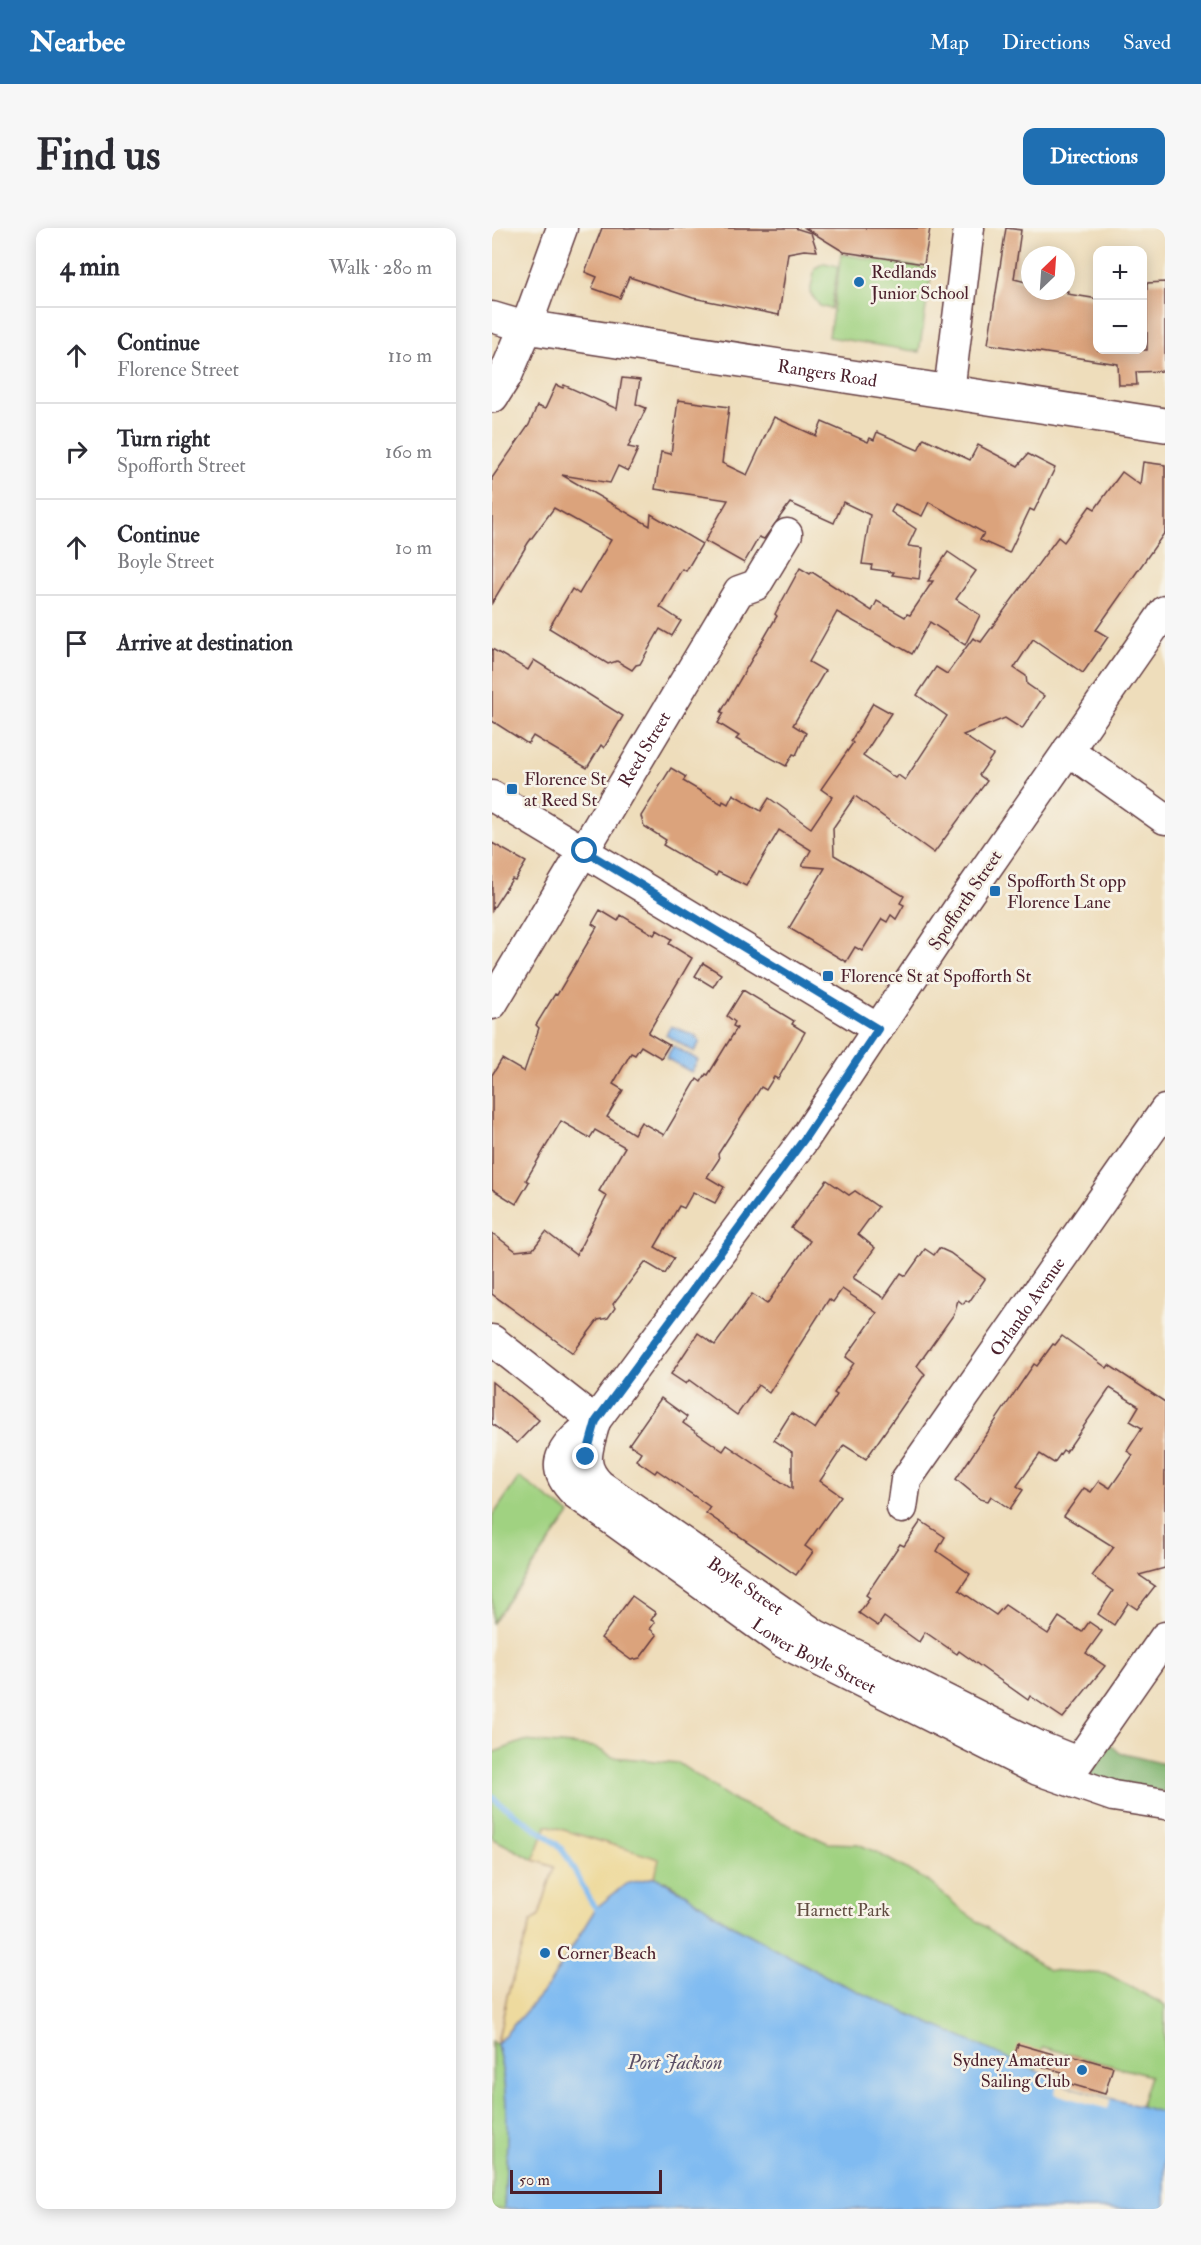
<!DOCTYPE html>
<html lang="en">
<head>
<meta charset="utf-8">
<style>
	body { margin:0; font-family:"IM FELL Double Pica",serif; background:#f7f7f7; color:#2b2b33 }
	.controls { position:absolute; right:18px; top:18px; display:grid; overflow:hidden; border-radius:12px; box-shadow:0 3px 15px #0003 }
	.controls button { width:54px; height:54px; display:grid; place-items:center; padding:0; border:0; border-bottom:2px solid #e1e1e2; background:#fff; color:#2b2b33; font:30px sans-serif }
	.compass { position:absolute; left:529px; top:18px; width:54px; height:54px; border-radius:50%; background:#fff; box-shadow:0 3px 15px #0003; rotate:25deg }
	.scale { position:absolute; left:18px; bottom:15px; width:152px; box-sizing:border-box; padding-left:6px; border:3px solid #4a1f2b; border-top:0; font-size:16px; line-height:21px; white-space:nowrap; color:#4a1f2b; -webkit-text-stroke:4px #f7f3e8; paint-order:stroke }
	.stop { position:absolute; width:18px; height:18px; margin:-14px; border:4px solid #1f6fb2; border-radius:50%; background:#fff }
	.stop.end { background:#1f6fb2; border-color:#fff; box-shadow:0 2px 6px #0008 }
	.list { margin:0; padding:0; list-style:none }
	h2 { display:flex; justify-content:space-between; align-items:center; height:78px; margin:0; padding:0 24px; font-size:26px }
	h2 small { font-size:20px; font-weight:400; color:#7c7c81 }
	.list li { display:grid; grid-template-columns:39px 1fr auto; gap:18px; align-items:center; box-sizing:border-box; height:96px; padding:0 24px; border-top:2px solid #e1e1e2 }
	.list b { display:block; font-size:22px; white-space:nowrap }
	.list p { margin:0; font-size:20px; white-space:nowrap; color:#7c7c81 }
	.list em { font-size:20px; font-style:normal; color:#7c7c81 }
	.icon { flex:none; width:33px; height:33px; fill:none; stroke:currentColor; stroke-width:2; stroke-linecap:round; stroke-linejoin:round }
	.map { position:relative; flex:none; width:673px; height:1981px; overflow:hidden; border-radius:12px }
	header { display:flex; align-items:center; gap:36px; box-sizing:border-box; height:84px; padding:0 30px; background:#1f6fb2; color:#fff }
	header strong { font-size:28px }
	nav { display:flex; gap:33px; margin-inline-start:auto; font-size:21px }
	.intro { display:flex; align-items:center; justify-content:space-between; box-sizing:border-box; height:144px; padding:0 36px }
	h1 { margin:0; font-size:42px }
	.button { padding:15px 27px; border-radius:12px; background:#1f6fb2; color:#fff; font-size:21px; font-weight:700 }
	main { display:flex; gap:36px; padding:0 36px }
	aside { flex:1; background:#fff; border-radius:12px; box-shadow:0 3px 15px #0003 }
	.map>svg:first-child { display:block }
</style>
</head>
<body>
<header>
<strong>Nearbee</strong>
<nav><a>Map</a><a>Directions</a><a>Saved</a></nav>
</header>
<div class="intro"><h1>Find us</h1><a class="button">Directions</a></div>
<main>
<aside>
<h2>4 min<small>Walk · 280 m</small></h2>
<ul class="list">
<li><svg class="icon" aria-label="ahead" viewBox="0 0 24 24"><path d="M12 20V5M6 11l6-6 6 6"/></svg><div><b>Continue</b><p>Florence Street</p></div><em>110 m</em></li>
<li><svg class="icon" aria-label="right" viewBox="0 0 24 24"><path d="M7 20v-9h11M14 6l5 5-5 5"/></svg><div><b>Turn right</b><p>Spofforth Street</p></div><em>160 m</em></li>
<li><svg class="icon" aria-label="ahead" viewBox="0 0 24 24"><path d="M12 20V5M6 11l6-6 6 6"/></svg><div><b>Continue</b><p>Boyle Street</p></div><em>10 m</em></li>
<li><svg class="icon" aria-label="arrive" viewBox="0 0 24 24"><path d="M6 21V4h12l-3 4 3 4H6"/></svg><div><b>Arrive at destination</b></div></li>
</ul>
</aside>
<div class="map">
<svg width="673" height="1981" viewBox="0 0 673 1981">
	<rect width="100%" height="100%" fill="#f7f3e8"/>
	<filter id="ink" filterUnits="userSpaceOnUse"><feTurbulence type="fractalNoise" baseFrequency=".0167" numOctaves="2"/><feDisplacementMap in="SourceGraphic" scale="12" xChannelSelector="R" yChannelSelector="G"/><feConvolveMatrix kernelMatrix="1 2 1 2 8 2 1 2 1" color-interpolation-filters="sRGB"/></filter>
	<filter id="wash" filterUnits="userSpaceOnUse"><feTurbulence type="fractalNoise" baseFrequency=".008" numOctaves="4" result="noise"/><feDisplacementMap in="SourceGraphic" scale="24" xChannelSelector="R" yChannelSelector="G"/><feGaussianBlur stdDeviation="1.35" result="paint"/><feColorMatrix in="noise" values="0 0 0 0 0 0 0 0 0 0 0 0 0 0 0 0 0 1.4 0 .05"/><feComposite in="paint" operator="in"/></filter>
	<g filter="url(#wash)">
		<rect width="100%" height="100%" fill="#edb"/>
		<!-- green -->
		<g fill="#a0d281" stroke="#757856" stroke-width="1.5">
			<polygon points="349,26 440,41 427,124 337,109"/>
			<polygon points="332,35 346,38 339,81 328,78 318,65 323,40"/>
			<polygon points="27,1249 78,1286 0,1395 0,1289"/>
			<polygon points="32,1513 103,1519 120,1529 186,1535 240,1571 336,1615 366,1616 384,1624 436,1653 472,1684 556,1742 615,1746 673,1777 673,1885 648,1879 658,1848 551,1819 543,1844 341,1752 238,1696 179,1656 163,1649 166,1631 55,1597 42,1632 0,1610 0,1525"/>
			<path d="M0,1814L5,1816C19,1873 15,1923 12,1981H0Z"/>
		</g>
		<!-- forest -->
		<polygon fill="#80b46f" stroke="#656a4d" stroke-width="1.5" points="615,1513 628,1525 673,1536 673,1564 597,1549"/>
		<!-- sand -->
		<polygon fill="#eeda9e" stroke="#9c7c64" stroke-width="1.5" points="55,1597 167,1631 163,1649 134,1656 104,1680 57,1757 5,1816 15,1768 39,1694 47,1688 62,1639 42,1632"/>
		<!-- water -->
		<g fill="#80bbf1" stroke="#656d8e" stroke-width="1.5">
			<polygon points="179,798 204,808 208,814 202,824 174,807"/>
			<polygon points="181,818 206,832 199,844 174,830"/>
			<path d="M163,1649L194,1666L238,1696L341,1752L558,1849L562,1855L673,1885V1981H12C15,1923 19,1873 5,1816L57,1757L104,1680L134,1656Z"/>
		</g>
		<!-- pier -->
		<polygon fill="#edb" points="562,1855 619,1871 616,1881 563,1866 564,1859"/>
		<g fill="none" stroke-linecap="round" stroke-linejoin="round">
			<!-- stream -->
			<path stroke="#80bbf1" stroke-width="6" d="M0,1569C19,1585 41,1597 61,1613C82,1630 87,1659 104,1680"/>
		</g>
		<g id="blocks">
			<!-- building -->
			<g fill="#dba37b">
				<polygon points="110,0 303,0 319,5 325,23 312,22 296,25 287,87 201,70 137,49 128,70 100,60 105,49 93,44"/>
				<polygon points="313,0 438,0 432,36 352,24"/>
				<polygon points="514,0 529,2 522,51 538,55 538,63 576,63 575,66 606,71 606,122 655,122 655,55 673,54 673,143 644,144 645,157 627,157 626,136 496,116"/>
				<polygon points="130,150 148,152 144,176 154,180 136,219 146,221 136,243 126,238 118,255 70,247 158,298 159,286 210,316 194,343 190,341 168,379 189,393 180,408 168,401 148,436 144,437 140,442 125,433 116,436 57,400 80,361 87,366 119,312 62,280 36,315 0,375 0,250 37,197 45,178 53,181 64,157 71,160 72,157 125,181"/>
				<polygon points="186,172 237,179 230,235 255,247 282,189 324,208 330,194 376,214 378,210 382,212 385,204 426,222 432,210 478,232 486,217 526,238 536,226 563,240 542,283 538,281 517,325 488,312 492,305 437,274 430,288 403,276 399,284 424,301 416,318 431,320 427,351 400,347 402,344 379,341 380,337 370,336 378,287 351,274 342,295 298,275 272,311 267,309 252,335 213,313 236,272 163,261 169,224 179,226"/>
				<polygon points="651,234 673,237 673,304 604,402 616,409 591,445 541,411 522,440 534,448 535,456 552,468 530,501 513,490 471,507 501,527 487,547 495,553 442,625 363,568 341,600 342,627 412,668 408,675 412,677 404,691 399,687 395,694 390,691 370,723 363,719 354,734 297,700 333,640 310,638 319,622 287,602 254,658 226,644 224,648 171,617 174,612 152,598 149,588 179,540 194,549 191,553 230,576 231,573 236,576 241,566 269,583 277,570 319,600 340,569 329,561 361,515 359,513 381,475 399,485 371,528 403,550 406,547 413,552 455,488 425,467 444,439 455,446 481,410 489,414 566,309 572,314 598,278 603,281 630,244 648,257"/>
				<polygon points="456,324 484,343 464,371 488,387 473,417 438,394 420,426 345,384 317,434 333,443 301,497 314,505 304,527 301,526 294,538 244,511 247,508 226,495 232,485 229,484 285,388 283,386 308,340 318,346 320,344 380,383 385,373 413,389 415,386 418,387 441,353 436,353"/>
				<polygon points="0,421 36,442 42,432 131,488 112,520 109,517 95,540 41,508 36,516 0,493"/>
				<polygon points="0,615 34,634 23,652 20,651 0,682"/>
				<polygon points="108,682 126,693 129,687 162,707 165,702 180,711 177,716 200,730 156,805 177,817 169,830 149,818 143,827 139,825 121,856 131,862 115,889 142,906 149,894 172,907 205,851 209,854 214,846 216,847 245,800 241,798 243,794 235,788 251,762 302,793 300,796 313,804 286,851 282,849 274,862 269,859 226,926 227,931 215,949 232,959 223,975 201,964 192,980 187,978 163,1019 182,1030 173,1046 153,1034 121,1076 123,1080 116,1090 106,1092 81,1125 0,1066 0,1005 24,1023 41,1021 54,1004 84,1027 115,968 107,963 133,919 103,902 98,910 69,893 34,952 37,954 24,976 0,961 0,847 10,831 32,844 47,800 44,797 63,766 65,767 105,699 100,696"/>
				<polygon points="211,735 229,746 221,759 203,748"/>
				<polygon points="335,952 357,967 363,963 386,979 366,1006 383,1020 361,1050 392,1070 409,1045 414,1048 433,1021 442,1027 447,1020 458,1025 493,1051 477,1074 474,1072 471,1076 466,1072 462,1086 425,1138 433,1146 374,1231 352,1217 328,1253 349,1268 313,1318 321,1324 304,1347 214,1285 218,1279 165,1242 163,1245 144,1232 149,1224 137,1216 169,1170 195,1189 191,1195 231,1223 235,1217 300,1261 300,1224 282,1212 299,1185 323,1201 345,1167 342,1165 362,1135 354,1129 385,1085 350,1061 341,1074 337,1071 277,1165 266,1157 245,1187 197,1152 194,1156 179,1146 206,1105 223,1117 260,1066 275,1076 318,1013 299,1000"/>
				<polygon points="570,1108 615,1140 617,1137 673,1174 673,1340 647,1347 663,1358 645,1381 636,1375 622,1397 606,1386 621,1363 600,1348 622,1319 572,1288 592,1260 599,1264 607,1253 618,1260 641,1227 635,1223 650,1200 638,1193 647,1178 618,1160 574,1224 571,1222 562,1235 548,1226 525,1258 531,1262 518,1281 499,1268 496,1273 488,1271 464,1251 542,1136 545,1138 561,1116 563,1117"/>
				<polygon points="0,1154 47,1192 25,1215 0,1196"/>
				<polygon points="429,1293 453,1309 445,1323 478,1346 467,1362 504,1387 513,1377 556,1406 567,1389 590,1404 597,1394 610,1403 594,1425 613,1438 571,1490 538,1468 536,1472 467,1423 465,1426 433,1404 427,1414 392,1389 386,1398 367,1385 378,1370 374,1367 408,1316 412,1318"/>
				<polygon points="140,1368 164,1385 159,1392 163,1394 158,1401 165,1407 148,1430 139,1432 109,1410"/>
				<polygon points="526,1816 575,1830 576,1826 621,1839 613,1866 568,1853 570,1844 522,1830"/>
			</g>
		</g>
	</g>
	<g filter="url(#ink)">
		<use href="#blocks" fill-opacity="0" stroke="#633c41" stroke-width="1.5"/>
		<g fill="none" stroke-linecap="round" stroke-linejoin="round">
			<defs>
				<g id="minor">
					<polyline points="0,89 34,99 70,0"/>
					<polyline points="457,164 477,0"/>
					<path id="s1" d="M673,383L470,675L313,910L103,1193C76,1215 51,1234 83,1265L290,1414L546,1542L621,1568L673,1576"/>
					<polyline points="576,522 673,591"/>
					<polyline points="0,568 386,801"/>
					<path id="s2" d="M0,776L247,363L264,357L295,306"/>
					<polyline points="0,1112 103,1193"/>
					<path id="s3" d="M103,1193C97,1219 86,1236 108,1257L324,1407L546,1518L586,1534L673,1409"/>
					<path id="s4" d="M410,1280L414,1252L673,882"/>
				</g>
				<g id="major">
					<path id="s5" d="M0,168L14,146L34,99L673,197"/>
				</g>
			</defs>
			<!-- minor casing -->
			<use href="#minor" stroke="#633c41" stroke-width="33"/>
			<!-- major casing -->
			<use href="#major" stroke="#633c41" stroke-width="36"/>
			<!-- minor -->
			<use href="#minor" stroke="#fff" stroke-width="30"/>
			<!-- major -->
			<use href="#major" stroke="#fff" stroke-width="33"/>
		</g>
	</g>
	<g fill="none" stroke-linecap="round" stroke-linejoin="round" filter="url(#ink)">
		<!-- route -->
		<polyline stroke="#1f6fb2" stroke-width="8" points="93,623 386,801 313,910 104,1193 94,1229"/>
	</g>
	<!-- markers -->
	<g fill="#1f6fb2" stroke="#f7f3e8" stroke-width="2">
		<circle cx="367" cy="54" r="6"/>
		<rect x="14" y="555" width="12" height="12" rx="3"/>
		<rect x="497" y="657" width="12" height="12" rx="3"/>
		<rect x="330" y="742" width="12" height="12" rx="3"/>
		<circle cx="53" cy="1725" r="6"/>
		<circle cx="590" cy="1842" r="6"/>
	</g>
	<g text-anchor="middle" stroke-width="5" stroke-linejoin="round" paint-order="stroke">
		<!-- poi labels -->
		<g font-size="18" fill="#4a1f2b" stroke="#f7f3e8" text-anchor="start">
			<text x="379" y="50">Redlands<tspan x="379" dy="21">Junior School</tspan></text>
			<text x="32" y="557">Florence St<tspan x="32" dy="21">at Reed St</tspan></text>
			<text x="515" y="659">Spofforth St opp<tspan x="515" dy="21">Florence Lane</tspan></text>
			<text x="348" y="754">Florence St at Spofforth St</text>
			<text x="65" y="1731">Corner Beach</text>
			<text x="578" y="1838" text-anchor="end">Sydney Amateur<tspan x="578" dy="21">Sailing Club</tspan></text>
		</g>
		<!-- street labels -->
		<g font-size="18" fill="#4a1f2b" stroke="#f7f3e8">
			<text dy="6" stroke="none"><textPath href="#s5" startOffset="382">Rangers Road</textPath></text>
			<text dy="6" stroke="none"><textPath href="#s2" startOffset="297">Reed Street</textPath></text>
			<text transform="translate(473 672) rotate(-56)" y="6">Spofforth Street</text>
			<text dy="6" stroke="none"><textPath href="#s4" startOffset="240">Orlando Avenue</textPath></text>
			<text dy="6" stroke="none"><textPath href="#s3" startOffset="246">Boyle Street</textPath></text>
			<text dy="6" stroke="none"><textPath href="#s1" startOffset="1371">Lower Boyle Street</textPath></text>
		</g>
		<!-- park labels -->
		<g font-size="18" fill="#604c40" stroke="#f7f3e8">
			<text x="351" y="1688">Harnett Park</text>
		</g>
		<!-- water labels -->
		<g font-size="20" font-style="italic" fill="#5a4e66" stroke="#f7f3e8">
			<text x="183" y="1841">Port Jackson</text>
		</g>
	</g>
</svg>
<div class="controls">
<button>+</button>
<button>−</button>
</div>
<svg class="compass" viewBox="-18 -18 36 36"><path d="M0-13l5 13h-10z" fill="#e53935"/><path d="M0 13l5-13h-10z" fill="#7c7c81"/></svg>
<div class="scale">50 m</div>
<div class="stop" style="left:93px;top:623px"></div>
<div class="stop end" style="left:94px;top:1229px"></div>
</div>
</main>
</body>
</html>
